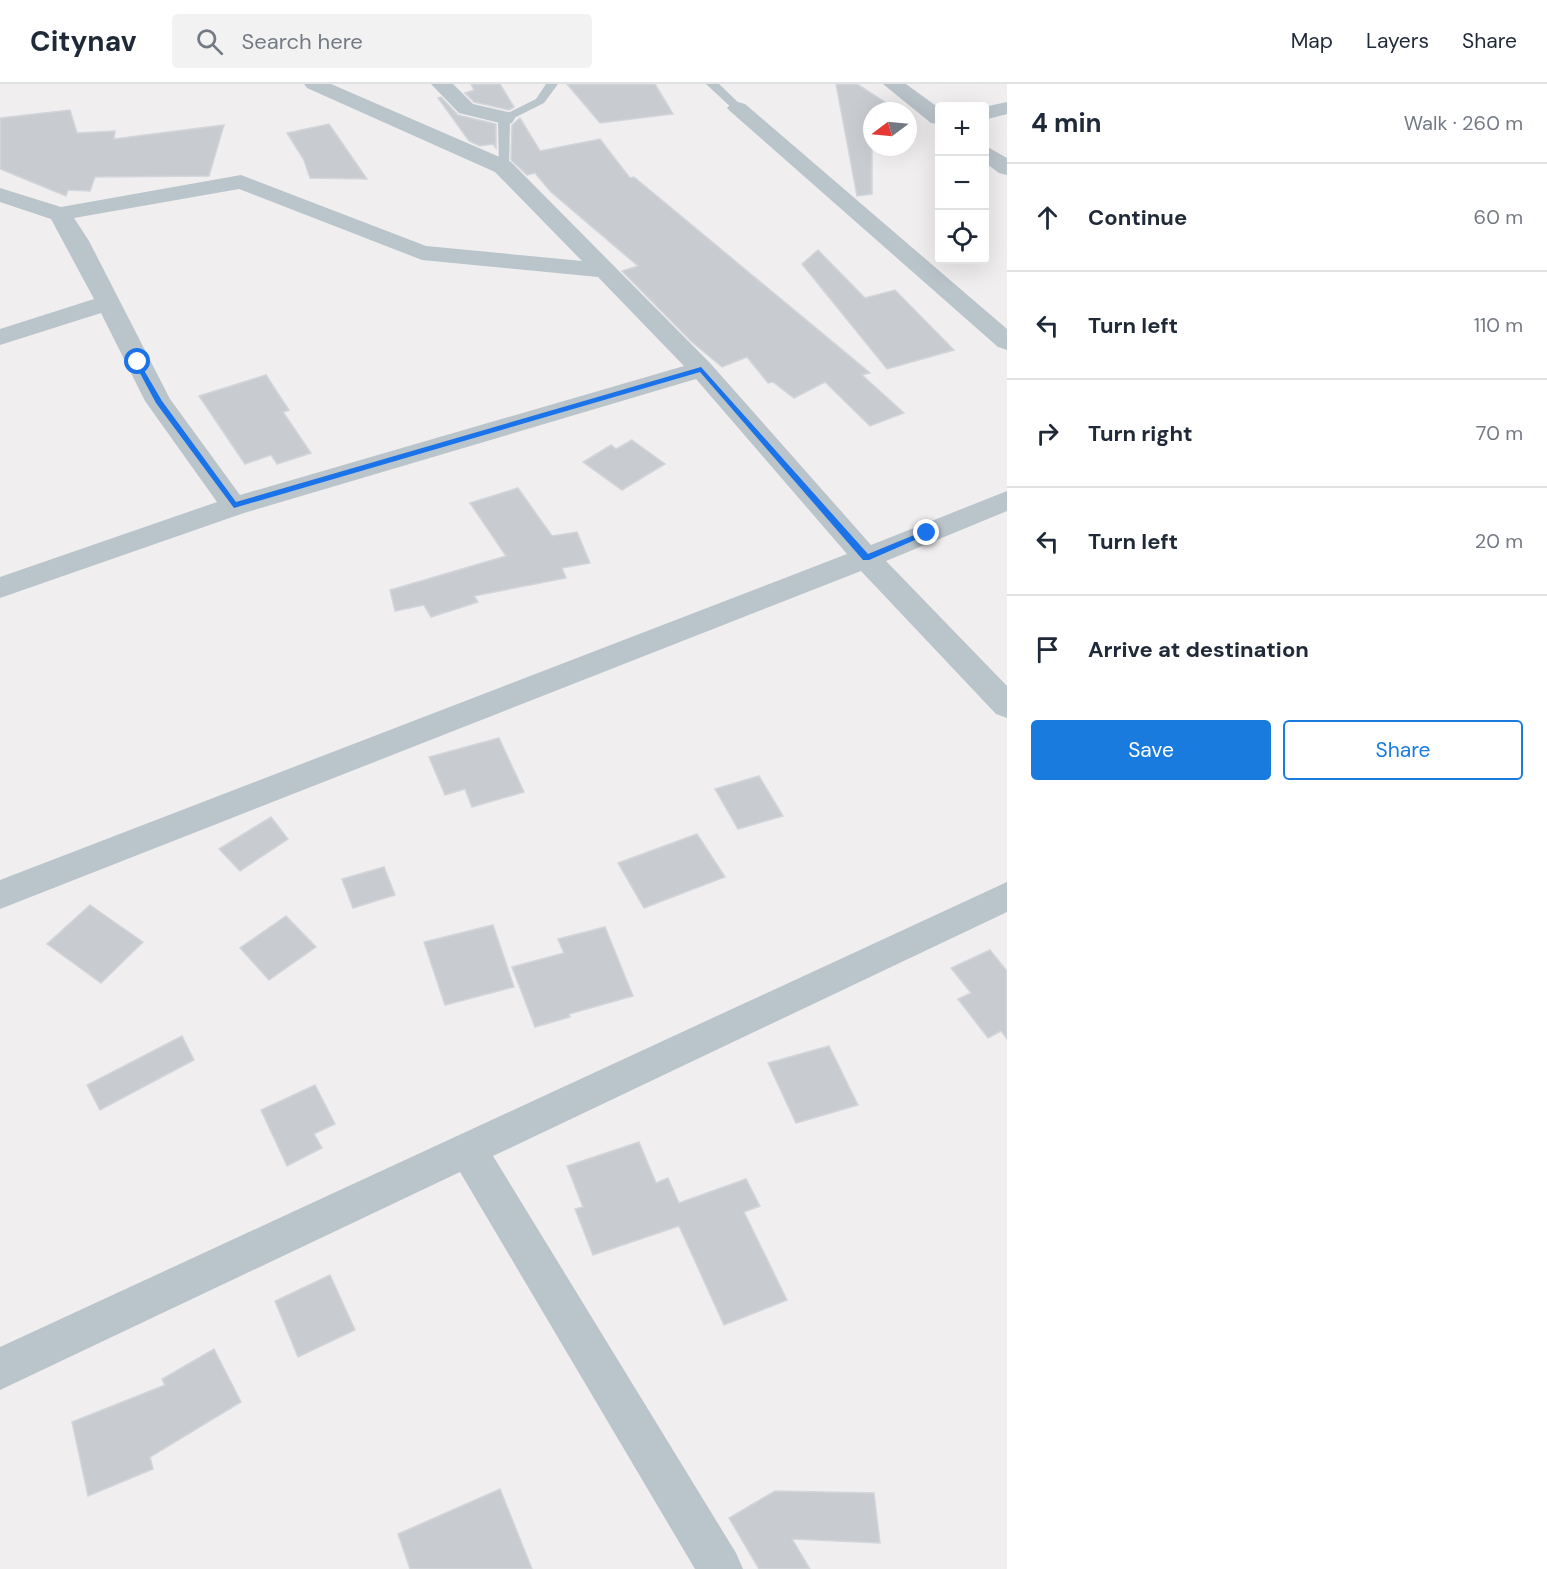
<!DOCTYPE html>
<html lang="en">
<head>
<meta charset="utf-8">
<style>
	body { margin:0; font-family:"DM Sans",sans-serif; background:#f2f2f3; color:#1f2937 }
	.controls { position:absolute; right:18px; top:18px; display:grid; overflow:hidden; border-radius:6px; box-shadow:0 6px 24px #0002 }
	.controls button { width:54px; height:54px; display:grid; place-items:center; padding:0; border:0; border-bottom:2px solid #e0e1e3; background:#fff; color:#1f2937; font:30px sans-serif }
	.compass { position:absolute; left:863px; top:18px; width:54px; height:54px; border-radius:50%; background:#fff; box-shadow:0 6px 24px #0002; rotate:254deg }
	.stop { position:absolute; width:18px; height:18px; margin:-14px; border:4px solid #1a73e8; border-radius:50%; background:#fff }
	.stop.end { background:#1a73e8; border-color:#fff; box-shadow:0 2px 6px #0008 }
	.list { margin:0; padding:0; list-style:none }
	h2 { display:flex; justify-content:space-between; align-items:center; height:78px; margin:0; padding:0 24px; font-size:26px }
	h2 small { font-size:20px; font-weight:400; color:#747a83 }
	.list li { display:grid; grid-template-columns:39px 1fr auto; gap:18px; align-items:center; box-sizing:border-box; height:108px; padding:0 24px; border-top:2px solid #e0e1e3 }
	.list b { display:block; font-size:22px; white-space:nowrap }
	.list em { font-size:20px; font-style:normal; color:#747a83 }
	.actions { display:flex; gap:12px; padding:18px 24px }
	.actions a { flex:1; padding:14px 0; border:2px solid #1a7bdf; border-radius:6px; text-align:center; font-size:21px; color:#1a7bdf }
	.actions .main { background:#1a7bdf; color:#fff }
	.icon { flex:none; width:33px; height:33px; fill:none; stroke:currentColor; stroke-width:2; stroke-linecap:round; stroke-linejoin:round }
	.map { position:relative; flex:none; width:1007px; height:1485px; overflow:hidden }
	header { display:flex; align-items:center; gap:36px; box-sizing:border-box; height:84px; padding:0 30px; background:#fff; border-bottom:2px solid #e0e1e3 }
	header strong { font-size:28px }
	nav { display:flex; gap:33px; margin-inline-start:auto; font-size:21px }
	.search { width:420px; height:54px; background:#f2f2f3; display:flex; align-items:center; gap:15px; box-sizing:border-box; padding:0 21px; border-radius:6px; color:#747a83; font-size:22px }
	main { display:flex }
	aside { flex:1; background:#fff }
	.map>svg:first-child { display:block }
</style>
</head>
<body>
<header>
<strong>Citynav</strong>
<div class="search"><svg class="icon" aria-label="search" viewBox="0 0 24 24"><circle cx="10" cy="10" r="6"/><path d="M15 15l6 6"/></svg>Search here</div>
<nav><a>Map</a><a>Layers</a><a>Share</a></nav>
</header>
<main>
<div class="map">
<svg width="1007" height="1485" viewBox="0 0 1007 1485">
	<rect width="100%" height="100%" fill="#f1eeef"/>
	<!-- building -->
	<g fill="#c8ccd1" stroke="#d2d5da" stroke-width="1.5">
		<polygon points="471,0 500,0 514,23 509,26 474,18 465,9 474,6"/>
		<polygon points="567,0 655,0 673,30 600,39"/>
		<polygon points="836,0 857,0 891,22 872,27 872,110 857,112"/>
		<polygon points="441,13 458,31 496,40 496,64 493,60 480,62 469,57 438,14"/>
		<polygon points="70,26 77,49 115,47 114,55 224,41 209,92 95,93 90,107 68,106 66,112 0,85 0,34"/>
		<polygon points="520,34 540,67 600,55 630,94 634,93 870,289 862,291 904,329 870,342 825,298 794,314 773,298 768,299 747,273 722,283 692,258 622,187 638,182 551,108 535,89 527,91 511,76 512,41"/>
		<polygon points="329,40 367,95 310,94 304,76 287,49"/>
		<polygon points="818,166 865,214 895,206 954,266 887,285 802,180"/>
		<polygon points="266,291 289,326 283,328 311,369 277,380 271,371 245,380 199,312"/>
		<polygon points="632,356 665,380 622,406 583,378 611,361 616,365"/>
		<polygon points="518,404 552,452 577,448 590,479 562,484 566,494 474,512 478,518 431,533 424,521 395,527 390,506 506,472 470,419"/>
		<polygon points="499,654 524,708 472,723 465,705 445,711 429,673"/>
		<polygon points="759,692 783,732 738,745 715,705"/>
		<polygon points="271,733 288,755 240,787 219,765"/>
		<polygon points="697,750 725,793 644,824 618,779"/>
		<polygon points="384,783 395,811 353,824 342,795"/>
		<polygon points="90,821 143,858 101,899 47,860"/>
		<polygon points="286,832 316,863 269,896 240,864"/>
		<polygon points="493,841 514,903 445,921 424,858"/>
		<polygon points="605,843 633,912 569,930 570,933 535,943 512,883 564,869 558,855"/>
		<polygon points="990,866 1007,887 1007,955 1001,947 988,954 958,915 971,909 951,884"/>
		<polygon points="182,952 194,976 100,1026 87,1001"/>
		<polygon points="829,962 858,1021 796,1039 768,979"/>
		<polygon points="315,1001 335,1040 314,1050 322,1064 287,1082 261,1026"/>
		<polygon points="639,1058 656,1099 668,1094 679,1119 746,1095 760,1122 744,1128 787,1216 724,1241 679,1142 593,1171 575,1125 583,1123 567,1082"/>
		<polygon points="330,1191 355,1246 298,1273 275,1217"/>
		<polygon points="214,1265 241,1318 150,1373 153,1385 88,1412 72,1338 165,1301 162,1295"/>
		<polygon points="500,1405 532,1485 410,1485 398,1450"/>
		<polygon points="775,1407 874,1409 880,1459 792,1455 810,1485 759,1485 729,1434"/>
	</g>
	<g fill="none" stroke-linecap="round" stroke-linejoin="round">
		<!-- lane -->
		<g fill="#bac4cb" fill-rule="evenodd">
			<polygon points="546,0 558,0 544,19 510,36 509,83 499,86 498,34 536,15"/>
			<polygon points="706,0 719,0 744,24 734,26"/>
		</g>
		<!-- street -->
		<g fill="#bac4cb" fill-rule="evenodd">
			<path d="M304,0H331L511,78L710,279L871,461L1007,407V427L886,477L1007,602V634L996,630L861,487L0,825V796L847,470L696,295L244,429L0,514V493L217,418L145,317L101,229L0,261V245L94,215L51,135L0,118V104L61,123L241,91L426,162L582,177L495,88L307,4ZM239,105L422,176L598,193L684,282L240,411L170,315L89,157L74,134Z"/>
			<polygon points="431,0 453,0 473,20 512,29 515,34 512,39 504,40 459,29"/>
			<polygon points="883,0 906,0 939,24 939,40 931,39"/>
			<polygon points="738,18 745,20 1007,245 1007,266 998,263 731,28 727,24 731,20"/>
			<polygon points="1007,18 1007,30 984,36 984,23"/>
			<polygon points="984,61 1007,74 1007,91 999,89 984,78"/>
			<polygon points="1007,798 1007,828 493,1072 736,1469 743,1485 695,1485 460,1088 0,1306 0,1263"/>
		</g>
	</g>
	<!-- route -->
	<polygon fill="#1a73e8" points="138,276 162,317 236,418 701,283 868,470 924,447 931,449 869,476 863,476 700,288 234,424 156,319 134,278"/>
</svg>
<div class="controls">
<button>+</button>
<button>−</button>
<button><svg class="icon" aria-label="locate" viewBox="0 0 24 24"><circle cx="12" cy="12" r="6"/><path d="M12 2v4M12 18v4M2 12h4M18 12h4"/></svg></button>
</div>
<svg class="compass" viewBox="-18 -18 36 36"><path d="M0-13l5 13h-10z" fill="#e53935"/><path d="M0 13l5-13h-10z" fill="#747a83"/></svg>
<div class="stop" style="left:138px;top:278px"></div>
<div class="stop end" style="left:927px;top:449px"></div>
</div>
<aside>
<h2>4 min<small>Walk · 260 m</small></h2>
<ul class="list">
<li><svg class="icon" aria-label="ahead" viewBox="0 0 24 24"><path d="M12 20V5M6 11l6-6 6 6"/></svg><div><b>Continue</b></div><em>60 m</em></li>
<li><svg class="icon" aria-label="left" viewBox="0 0 24 24"><path d="M17 20v-9H6M10 6l-5 5 5 5"/></svg><div><b>Turn left</b></div><em>110 m</em></li>
<li><svg class="icon" aria-label="right" viewBox="0 0 24 24"><path d="M7 20v-9h11M14 6l5 5-5 5"/></svg><div><b>Turn right</b></div><em>70 m</em></li>
<li><svg class="icon" aria-label="left" viewBox="0 0 24 24"><path d="M17 20v-9H6M10 6l-5 5 5 5"/></svg><div><b>Turn left</b></div><em>20 m</em></li>
<li><svg class="icon" aria-label="arrive" viewBox="0 0 24 24"><path d="M6 21V4h12l-3 4 3 4H6"/></svg><div><b>Arrive at destination</b></div></li>
</ul>
<div class="actions"><a class="main">Save</a><a>Share</a></div>
</aside>
</main>
</body>
</html>
